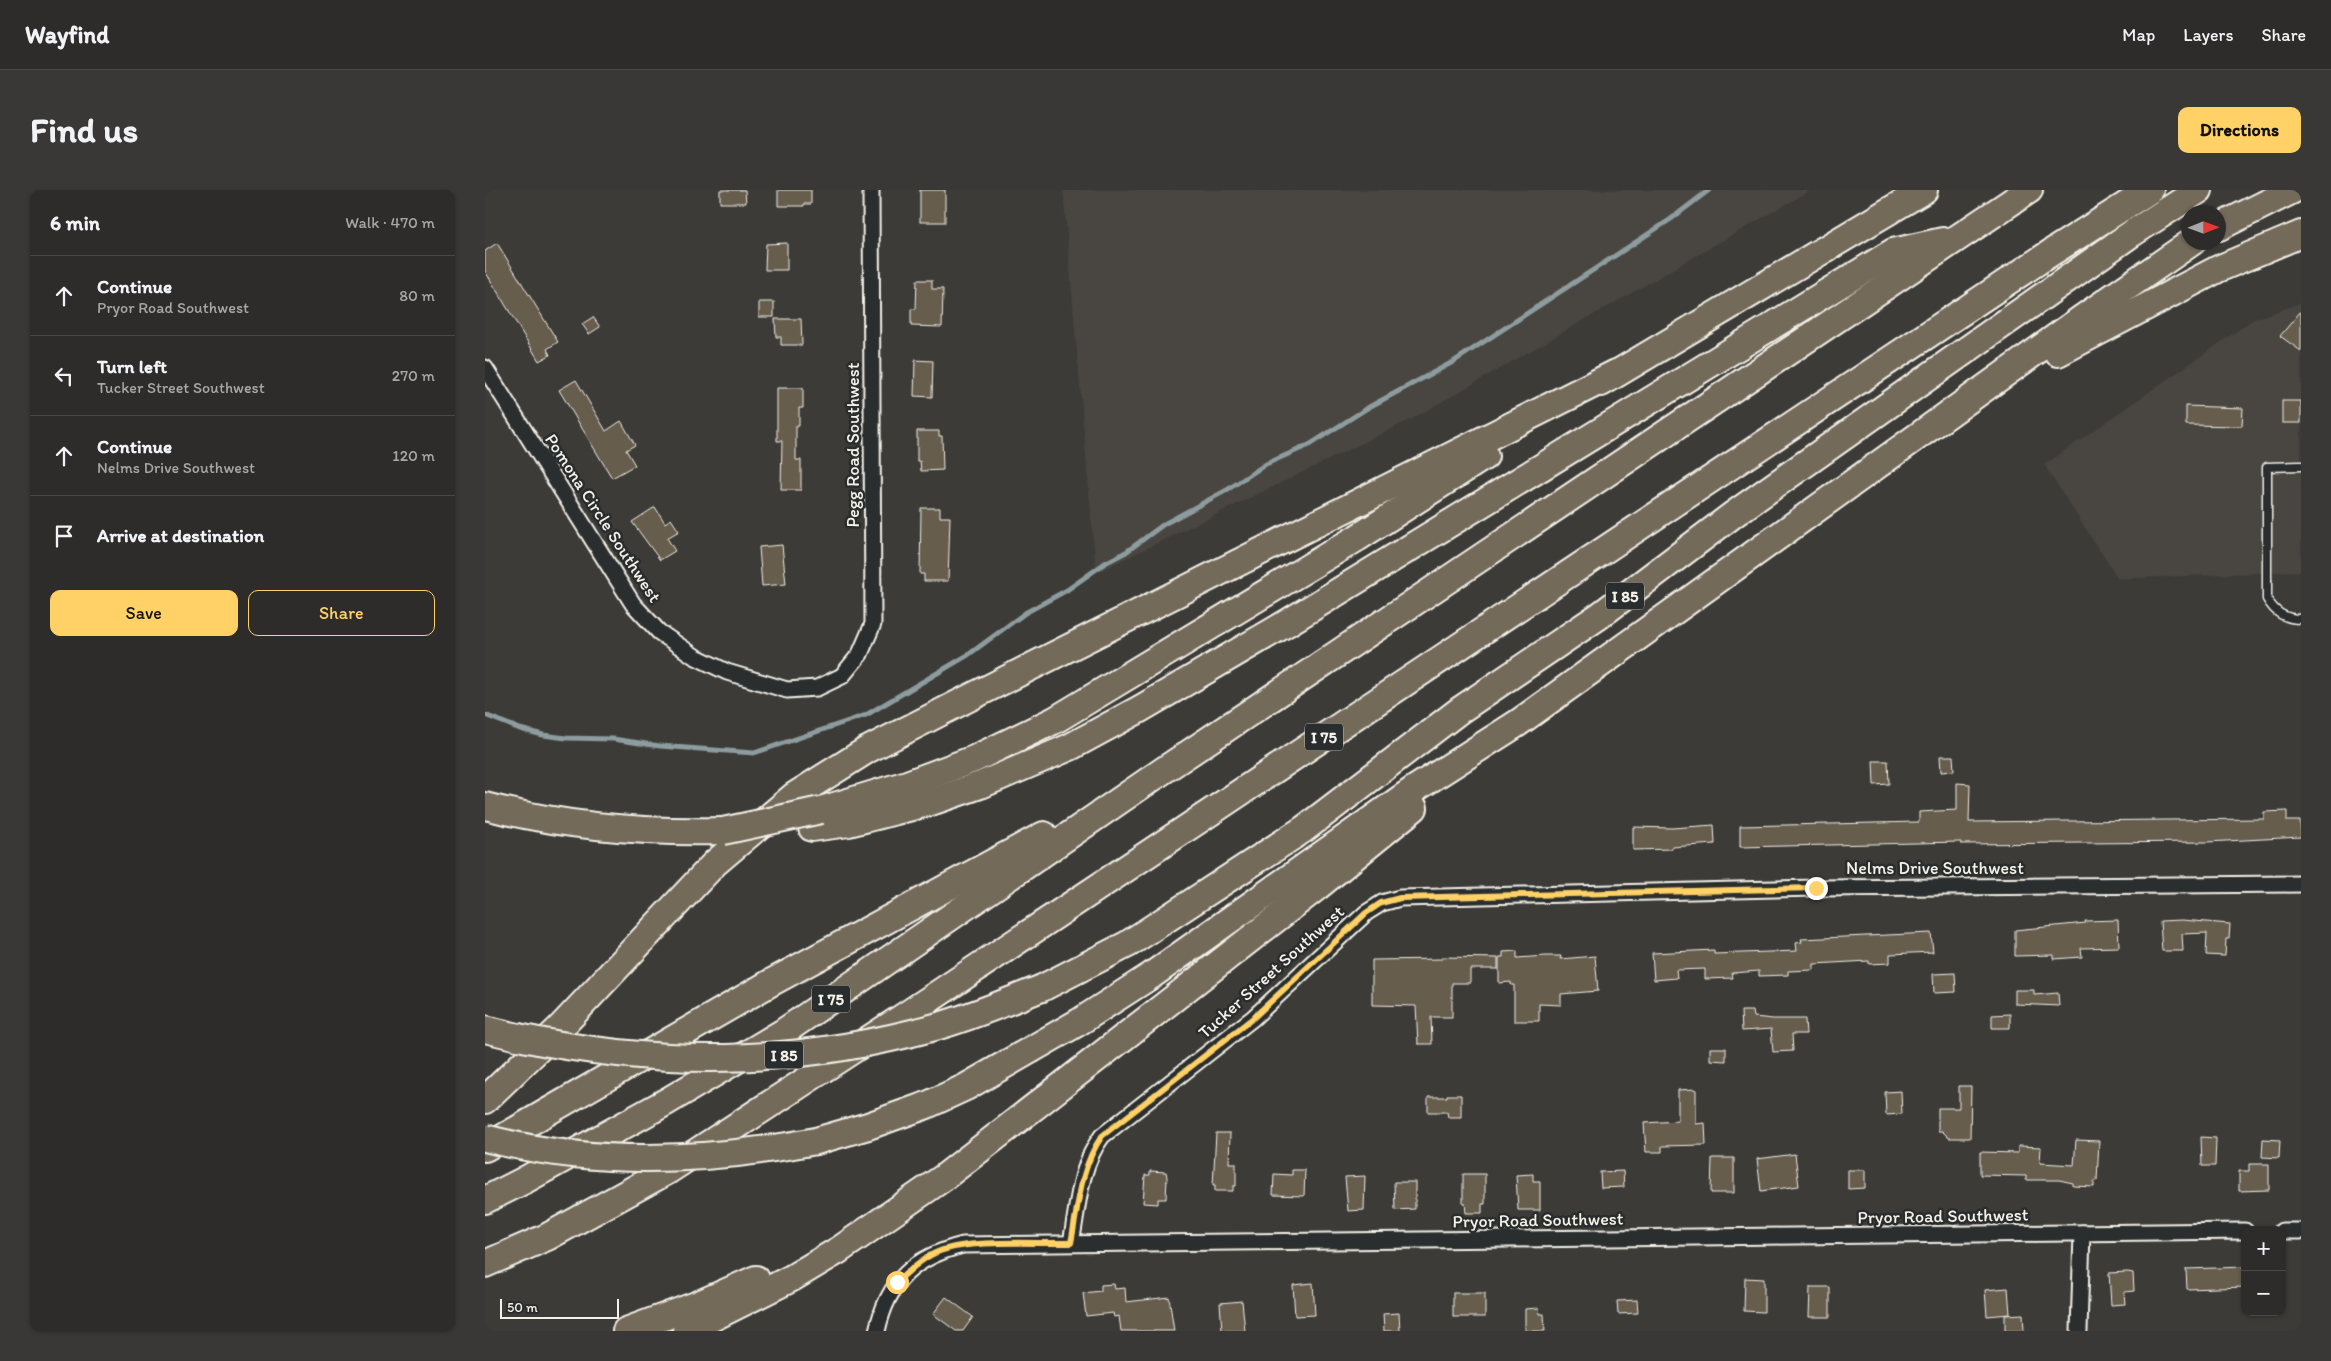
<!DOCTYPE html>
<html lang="en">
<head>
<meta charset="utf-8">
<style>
	body { margin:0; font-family:Itim,sans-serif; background:#393836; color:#f1f3f6 }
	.controls { position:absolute; right:15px; bottom:15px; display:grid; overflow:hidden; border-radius:10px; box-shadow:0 1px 4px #0004 }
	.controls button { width:45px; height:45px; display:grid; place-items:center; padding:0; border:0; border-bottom:1px solid #484847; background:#2d2c2a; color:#f1f3f6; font:25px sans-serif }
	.compass { position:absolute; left:1696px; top:15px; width:45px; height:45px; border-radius:50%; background:#2d2c2a; box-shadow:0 1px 4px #0004; rotate:89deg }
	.scale { position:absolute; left:15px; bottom:12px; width:119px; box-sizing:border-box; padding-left:5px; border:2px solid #f4f1e8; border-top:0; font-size:14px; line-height:18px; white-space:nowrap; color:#f4f1e8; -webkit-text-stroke:4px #2a2d2e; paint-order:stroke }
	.stop { position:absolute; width:15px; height:15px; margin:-11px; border:4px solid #ffd166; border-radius:50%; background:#fff }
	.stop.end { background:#ffd166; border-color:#fff; box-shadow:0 1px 5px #0008 }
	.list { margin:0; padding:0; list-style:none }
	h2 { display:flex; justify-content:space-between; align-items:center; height:65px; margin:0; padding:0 20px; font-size:21px }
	h2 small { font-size:16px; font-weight:400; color:#a7a7a8 }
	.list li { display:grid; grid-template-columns:32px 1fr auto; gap:15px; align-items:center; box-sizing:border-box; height:80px; padding:0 20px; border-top:1px solid #484847 }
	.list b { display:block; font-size:19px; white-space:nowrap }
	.list p { margin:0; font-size:16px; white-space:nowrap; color:#a7a7a8 }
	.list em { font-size:16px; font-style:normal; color:#a7a7a8 }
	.actions { display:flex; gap:10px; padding:15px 20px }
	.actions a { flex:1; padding:11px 0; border:1px solid #ffd166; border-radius:10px; text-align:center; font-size:18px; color:#ffd166 }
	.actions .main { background:#ffd166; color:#111 }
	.icon { flex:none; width:28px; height:28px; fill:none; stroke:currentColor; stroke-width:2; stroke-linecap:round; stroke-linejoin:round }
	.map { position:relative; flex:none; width:1816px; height:1141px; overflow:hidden; border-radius:10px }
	header { display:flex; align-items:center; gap:30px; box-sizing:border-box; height:70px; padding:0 25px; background:#2d2c2a; border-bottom:1px solid #484847 }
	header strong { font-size:24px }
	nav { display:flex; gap:28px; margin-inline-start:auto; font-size:18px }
	.intro { display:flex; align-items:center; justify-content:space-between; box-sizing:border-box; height:120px; padding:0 30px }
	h1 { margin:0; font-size:35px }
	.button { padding:12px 22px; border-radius:10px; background:#ffd166; color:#111; font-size:18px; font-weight:700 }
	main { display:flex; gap:30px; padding:0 30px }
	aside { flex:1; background:#2d2c2a; border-radius:10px; box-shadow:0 1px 4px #0004 }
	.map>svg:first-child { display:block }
</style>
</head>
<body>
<header>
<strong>Wayfind</strong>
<nav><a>Map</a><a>Layers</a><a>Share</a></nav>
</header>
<div class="intro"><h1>Find us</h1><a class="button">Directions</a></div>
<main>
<aside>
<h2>6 min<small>Walk · 470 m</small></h2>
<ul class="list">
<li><svg class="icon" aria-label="ahead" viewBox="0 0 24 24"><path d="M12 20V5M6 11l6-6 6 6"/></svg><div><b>Continue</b><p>Pryor Road Southwest</p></div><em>80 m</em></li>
<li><svg class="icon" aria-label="left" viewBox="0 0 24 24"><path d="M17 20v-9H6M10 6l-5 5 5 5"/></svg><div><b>Turn left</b><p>Tucker Street Southwest</p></div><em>270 m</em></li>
<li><svg class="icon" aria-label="ahead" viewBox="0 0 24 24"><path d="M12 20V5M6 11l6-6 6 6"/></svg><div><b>Continue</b><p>Nelms Drive Southwest</p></div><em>120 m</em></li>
<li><svg class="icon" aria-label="arrive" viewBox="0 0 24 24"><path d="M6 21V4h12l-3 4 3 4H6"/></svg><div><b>Arrive at destination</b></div></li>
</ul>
<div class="actions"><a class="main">Save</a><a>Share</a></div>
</aside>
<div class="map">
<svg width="1816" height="1141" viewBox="0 0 1816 1141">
	<rect width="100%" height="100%" fill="#3c3b38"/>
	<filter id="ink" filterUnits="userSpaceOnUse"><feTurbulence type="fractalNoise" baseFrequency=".02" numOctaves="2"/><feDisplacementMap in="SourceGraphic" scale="10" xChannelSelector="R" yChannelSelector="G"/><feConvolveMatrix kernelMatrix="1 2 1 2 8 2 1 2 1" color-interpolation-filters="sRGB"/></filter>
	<g filter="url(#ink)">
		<!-- built -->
		<g fill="#49453f">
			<polygon points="578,0 1326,0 927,229 611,383"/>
			<polygon points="1816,113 1816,381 1633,389 1559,275 1769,129"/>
		</g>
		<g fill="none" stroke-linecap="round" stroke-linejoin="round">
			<!-- stream -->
			<polyline stroke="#8d9c9e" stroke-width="5" points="0,525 35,539 58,545 81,548 128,549 175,556 269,563 381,525 483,465 540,423 582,400 620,373 641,362 679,334 742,300 781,274 824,255 884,217 968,172 1186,29 1224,0"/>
		</g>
		<!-- building -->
		<g fill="#665d4e" stroke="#f4f1e8">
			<polygon points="235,0 260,0 261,13 235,13"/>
			<polygon points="293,0 326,0 326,14 319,14 319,16 293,16"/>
			<rect x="435" y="0" width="25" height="32"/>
			<polygon points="12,53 73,152 62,159 65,165 54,171 0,81 0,61"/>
			<polygon points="302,53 302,80 280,80 281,54"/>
			<polygon points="432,90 447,90 447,99 458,99 457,137 426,136 426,119 431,119"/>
			<rect x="274" y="112" width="15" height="15"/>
			<polygon points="1816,121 1816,161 1795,146"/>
			<polygon points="108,127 115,137 104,144 97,134"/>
			<polygon points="290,129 316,129 317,155 296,155 296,147 291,147"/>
			<polygon points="430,170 448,171 447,207 429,206"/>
			<polygon points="91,190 121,241 136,231 150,255 141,260 150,275 127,288 74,200"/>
			<polygon points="292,198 318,198 318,218 314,218 314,236 311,236 311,270 316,270 316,300 296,300 297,251 292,251"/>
			<rect x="1797" y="211" width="19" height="22"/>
			<polygon points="1701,216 1758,218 1757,236 1701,235"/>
			<polygon points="432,241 454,241 454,246 457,246 458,280 436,281 435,271 432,271"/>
			<polygon points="170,317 180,333 186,329 194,341 182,348 190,361 175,370 147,332"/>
			<polygon points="436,318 455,318 455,327 465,327 463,391 439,391 439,384 435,384"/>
			<polygon points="297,355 301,394 277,396 274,357"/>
			<polygon points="1455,566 1468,566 1469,581 1456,582"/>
			<polygon points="1388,571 1403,571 1404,594 1389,595"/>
			<polygon points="1472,593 1485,594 1484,632 1779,629 1779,622 1802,621 1802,631 1815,631 1816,647 1722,652 1476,654 1476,652 1255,657 1255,636 1434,632 1434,622 1472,620"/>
			<polygon points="1229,635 1230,654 1187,657 1187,659 1148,660 1148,637 1187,638"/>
			<polygon points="1633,730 1634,757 1596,758 1597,767 1569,769 1569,765 1530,766 1530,740 1601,733 1600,731"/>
			<polygon points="1697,730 1745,734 1744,749 1741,749 1740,766 1721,765 1722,743 1697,744 1698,761 1677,761 1675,731"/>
			<polygon points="1446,743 1448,762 1405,764 1405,773 1384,774 1384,771 1329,774 1329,780 1303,781 1303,785 1274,786 1274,781 1247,783 1248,788 1220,789 1220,779 1191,780 1192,788 1169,790 1167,763 1229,760 1229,764 1312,761 1311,753 1317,752 1316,749"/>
			<polygon points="1032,761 1032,768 1061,766 1076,766 1075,769 1110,766 1113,801 1076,804 1076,815 1054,814 1054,831 1029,831 1029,795 1026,795 1026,792 1014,793 1014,767 1018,767 1018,762"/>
			<polygon points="958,767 1013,768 1013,779 985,779 985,793 967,793 967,827 946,827 947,854 933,854 931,816 887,815 887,770 958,769"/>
			<polygon points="1470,783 1471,802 1449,803 1448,784"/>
			<polygon points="1530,800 1549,800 1549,805 1573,803 1574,816 1530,814"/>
			<polygon points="1256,821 1268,821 1269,827 1288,829 1320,829 1321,844 1307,844 1308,861 1288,862 1286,839 1257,841"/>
			<polygon points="1525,824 1525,838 1507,838 1507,825"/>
			<polygon points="1225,858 1241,858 1241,871 1225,870"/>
			<polygon points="1474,896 1486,896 1485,948 1464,948 1457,941 1453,941 1453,918 1474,918"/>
			<polygon points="1211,899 1211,934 1220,933 1221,955 1177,956 1177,962 1161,962 1159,933 1193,931 1193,900"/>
			<polygon points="1416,901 1417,924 1401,925 1400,902"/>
			<polygon points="962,905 976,905 976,927 963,927 962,922 943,922 943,907 962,907"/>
			<polygon points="731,943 745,943 744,973 751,973 751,996 748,996 748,1001 730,1001 730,995 728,995"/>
			<polygon points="1716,947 1731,948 1730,976 1717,976"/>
			<polygon points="1778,949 1795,950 1794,968 1777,967"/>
			<polygon points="1591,950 1614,951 1612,991 1609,991 1609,997 1588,996 1588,993 1574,990 1541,990 1541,986 1495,985 1495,962 1533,963 1533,956 1556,957 1555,973 1589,975"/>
			<polygon points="1310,964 1314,996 1276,1001 1272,969"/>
			<polygon points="1227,968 1249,968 1249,1003 1226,1003"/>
			<polygon points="1764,974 1784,974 1784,1000 1754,1001 1754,981 1764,981"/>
			<polygon points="807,980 820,980 819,1006 788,1005 789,984 807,985"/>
			<polygon points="1363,980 1380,980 1380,998 1363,999"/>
			<polygon points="665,981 681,982 682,987 681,1009 673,1009 673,1014 658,1013 660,985 665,985"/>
			<polygon points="1138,981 1139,997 1116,998 1115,982"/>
			<polygon points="978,984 1000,984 1000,1014 997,1014 997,1023 981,1023 980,1013 978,1013"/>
			<polygon points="1048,984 1048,991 1055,991 1055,1020 1033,1020 1031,985"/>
			<polygon points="880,986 879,1020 863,1021 860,987"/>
			<polygon points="909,992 930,992 930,1019 910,1020"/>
			<polygon points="1760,1077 1760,1097 1702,1099 1701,1079"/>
			<polygon points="1643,1082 1648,1083 1649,1101 1639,1102 1640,1114 1626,1115 1624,1083"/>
			<polygon points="1260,1088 1279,1089 1279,1122 1259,1121"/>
			<polygon points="828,1093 830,1125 810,1126 808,1095"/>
			<polygon points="629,1094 630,1099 640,1098 641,1112 684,1107 689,1141 636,1141 634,1126 629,1127 628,1123 601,1126 598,1103 616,1101 616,1095"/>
			<polygon points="1325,1097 1345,1097 1345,1127 1324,1127"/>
			<polygon points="1523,1098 1525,1124 1502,1126 1500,1100"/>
			<rect x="968" y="1103" width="32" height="24"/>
			<polygon points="461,1107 488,1127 478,1141 471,1141 448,1124"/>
			<polygon points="1152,1110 1153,1123 1133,1124 1132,1111"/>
			<polygon points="757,1111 760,1141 737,1141 735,1113"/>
			<polygon points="1054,1118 1055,1124 1059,1124 1060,1141 1040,1141 1040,1119"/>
			<polygon points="914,1123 915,1141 899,1141 898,1124"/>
			<polygon points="1538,1124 1539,1141 1520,1141 1520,1125"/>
		</g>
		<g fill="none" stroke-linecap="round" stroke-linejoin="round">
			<defs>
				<path id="lane" d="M1816,276L1782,277V409C1790,423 1800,429 1816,429"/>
				<g id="street">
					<polyline points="0,178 148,414 174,442 209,466 242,482 302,500 332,498 357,486 375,464 388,434 386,0"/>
					<polyline points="1797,1041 1816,1041"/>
					<path d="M586,1053C593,1017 594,977 617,946L768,828L881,723L897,713L915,708L1331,698L1816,694"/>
					<path d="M392,1141C403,1091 429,1067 478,1055L1760,1041"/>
					<polyline points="1594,1141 1597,1043"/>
				</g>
				<g id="highway">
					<polyline points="1734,37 1808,0"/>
					<polyline points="1573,163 1733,79 1816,44"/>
					<polyline points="1116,193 1439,0"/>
					<path d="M0,616C77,636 158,643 238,641"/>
					<polyline points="336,620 422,594 489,569 570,530 872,348 1000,266"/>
					<polyline points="327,638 364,633 443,613 498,594 585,557 655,519 802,433 1408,62 1458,51"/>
					<polyline points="557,798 643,754 819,639 975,520 1114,426 1249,324 1646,44 1714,0"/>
					<polyline points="0,839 33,847"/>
					<polyline points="0,910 76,837 230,673 309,606 382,560 480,510 1131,183"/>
					<polyline points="331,951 383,936 442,915 481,897 594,832 667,785 928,600 1033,533 1596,129 1707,52"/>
					<polyline points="0,958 287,792 559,645"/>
					<polyline points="0,1010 38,991 181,912 297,843 676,582 1544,0"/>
					<polyline points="0,1074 62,1047 184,980 421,825 1567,62 1665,0"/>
					<polyline points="141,1141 214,1114 271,1089"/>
					<polyline points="201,1141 307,1088 354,1060 458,988 832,697 929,618"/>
				</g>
			</defs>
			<!-- lane casing -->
			<use href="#lane" stroke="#f4f1e8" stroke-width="11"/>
			<!-- street casing -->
			<use href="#street" stroke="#f4f1e8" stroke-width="19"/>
			<!-- highway casing -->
			<use href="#highway" stroke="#f4f1e8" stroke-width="30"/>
			<!-- lane -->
			<use href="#lane" stroke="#2a2d2e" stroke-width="8"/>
			<!-- street -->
			<use href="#street" stroke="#2a2d2e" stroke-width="15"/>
			<!-- highway -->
			<use href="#highway" stroke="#736b5a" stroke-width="26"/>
			<defs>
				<g id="highway-bridge">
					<polyline points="238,641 336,620"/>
					<path d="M33,847C176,877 308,876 450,837C486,827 521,812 557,798"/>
					<path d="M0,948C109,977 221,972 331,951"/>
				</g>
			</defs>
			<!-- highway-bridge casing -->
			<use href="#highway-bridge" stroke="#f4f1e8" stroke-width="30" stroke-linecap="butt"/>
			<!-- highway-bridge -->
			<use href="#highway-bridge" stroke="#736b5a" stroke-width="26"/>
		</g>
	</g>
	<g fill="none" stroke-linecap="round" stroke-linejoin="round" filter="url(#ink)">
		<!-- route -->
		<path stroke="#ffd166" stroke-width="6" d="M412,1092C425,1080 438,1067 455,1061C487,1049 550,1054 586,1053C593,1017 595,977 617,946L768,828L881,723L896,713L915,708L1331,698"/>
	</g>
	<g text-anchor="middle" stroke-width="5" stroke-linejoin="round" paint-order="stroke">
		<!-- shield labels -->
		<g fill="#2a2d2e" stroke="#b7b6b0" stroke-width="1">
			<rect x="1121" y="392.5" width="38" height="27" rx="4"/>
			<rect x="820" y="533.5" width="38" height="27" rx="4"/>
			<rect x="327" y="795.5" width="38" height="27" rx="4"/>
			<rect x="280" y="851.5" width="38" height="27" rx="4"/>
		</g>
		<g font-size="16" font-weight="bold" fill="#f4f1e8">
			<text x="1140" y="412">I 85</text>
			<text x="839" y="553">I 75</text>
			<text x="346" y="815">I 75</text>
			<text x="299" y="871">I 85</text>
		</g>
		<!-- street labels -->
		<g font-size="18" fill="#f4f1e8" stroke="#2a2d2e">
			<text transform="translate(368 255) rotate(-90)" y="6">Pegg Road Southwest</text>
			<text transform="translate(118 328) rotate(57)" y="6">Pomona Circle Southwest</text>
			<text x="1450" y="684">Nelms Drive Southwest</text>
			<text transform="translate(786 782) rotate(-42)" y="6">Tucker Street Southwest</text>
			<text transform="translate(1458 1026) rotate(-1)" y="6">Pryor Road Southwest</text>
			<text transform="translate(1053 1030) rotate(-1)" y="6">Pryor Road Southwest</text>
		</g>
	</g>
</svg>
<div class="controls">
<button>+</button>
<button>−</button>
</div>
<svg class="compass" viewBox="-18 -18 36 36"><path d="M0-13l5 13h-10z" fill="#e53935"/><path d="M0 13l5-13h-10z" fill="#a7a7a8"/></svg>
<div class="scale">50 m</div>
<div class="stop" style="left:412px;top:1092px"></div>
<div class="stop end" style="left:1331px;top:698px"></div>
</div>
</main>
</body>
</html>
